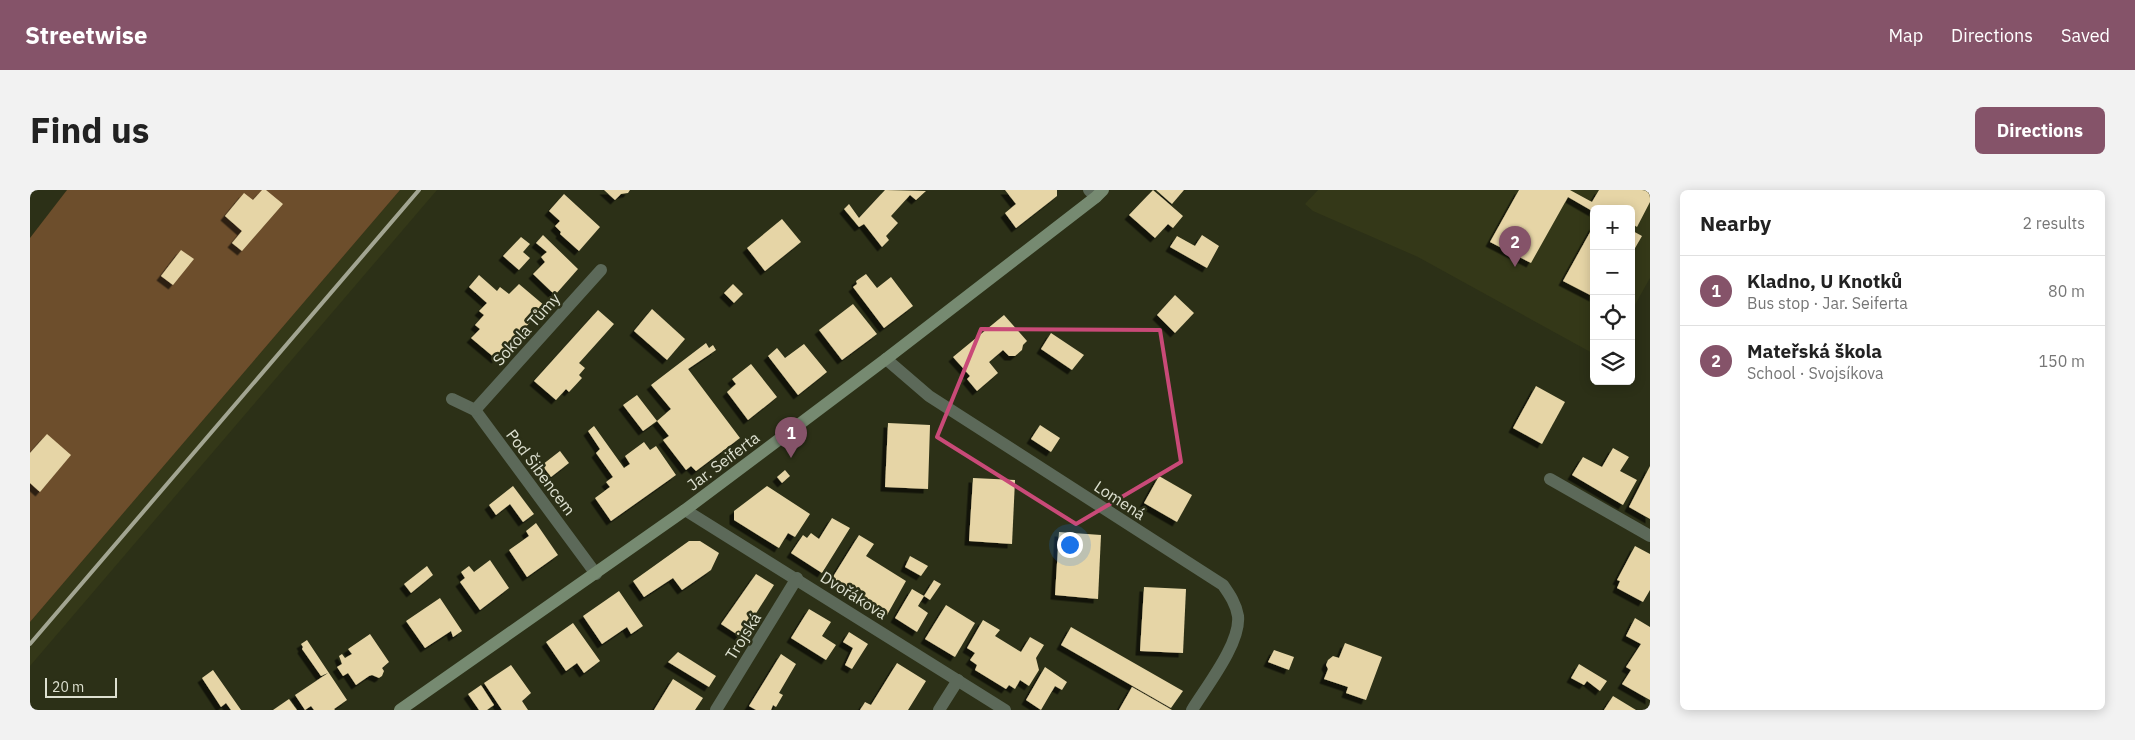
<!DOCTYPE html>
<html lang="en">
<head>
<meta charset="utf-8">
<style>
	body { margin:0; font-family:"IBM Plex Sans",sans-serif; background:#f2f2f2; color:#222 }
	.controls { position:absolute; right:15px; top:15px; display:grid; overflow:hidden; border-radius:8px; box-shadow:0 2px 12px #0003 }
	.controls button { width:45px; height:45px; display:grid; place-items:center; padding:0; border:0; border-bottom:1px solid #e0e0e0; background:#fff; color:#222; font:25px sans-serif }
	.scale { position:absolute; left:15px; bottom:12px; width:72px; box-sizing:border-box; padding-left:5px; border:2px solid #dde0d0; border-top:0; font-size:14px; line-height:18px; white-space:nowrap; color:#dde0d0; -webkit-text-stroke:4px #2c3017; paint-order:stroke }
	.you { position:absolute; left:1039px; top:354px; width:18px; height:18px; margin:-12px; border:4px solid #fff; border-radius:50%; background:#1a73e8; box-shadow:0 0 0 8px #1a73e833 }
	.badge { display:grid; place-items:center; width:32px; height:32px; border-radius:50%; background:#855369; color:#fff; font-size:16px; font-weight:700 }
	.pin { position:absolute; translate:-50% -41px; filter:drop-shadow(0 1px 2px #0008) }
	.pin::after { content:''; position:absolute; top:26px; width:18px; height:15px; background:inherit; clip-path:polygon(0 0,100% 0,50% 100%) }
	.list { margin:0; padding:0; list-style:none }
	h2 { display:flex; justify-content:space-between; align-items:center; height:65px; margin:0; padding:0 20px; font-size:21px }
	h2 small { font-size:16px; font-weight:400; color:#767676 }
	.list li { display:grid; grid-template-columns:32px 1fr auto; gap:15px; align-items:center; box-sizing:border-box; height:70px; padding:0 20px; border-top:1px solid #e0e0e0 }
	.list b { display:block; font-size:19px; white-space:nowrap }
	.list p { margin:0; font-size:16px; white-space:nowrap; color:#767676 }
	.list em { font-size:16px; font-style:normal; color:#767676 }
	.icon { flex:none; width:28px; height:28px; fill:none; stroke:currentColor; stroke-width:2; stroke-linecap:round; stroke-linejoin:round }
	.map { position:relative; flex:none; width:1620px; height:520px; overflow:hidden; border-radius:8px }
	header { display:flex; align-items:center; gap:30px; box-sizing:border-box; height:70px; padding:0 25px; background:#855369; color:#fff }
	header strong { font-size:24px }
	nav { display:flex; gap:28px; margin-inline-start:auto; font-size:18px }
	.intro { display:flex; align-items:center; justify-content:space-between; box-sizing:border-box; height:120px; padding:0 30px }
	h1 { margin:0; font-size:35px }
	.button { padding:12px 22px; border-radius:8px; background:#855369; color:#fff; font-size:18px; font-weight:700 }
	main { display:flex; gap:30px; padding:0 30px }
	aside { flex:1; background:#fff; border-radius:8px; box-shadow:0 2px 12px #0003 }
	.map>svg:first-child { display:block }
</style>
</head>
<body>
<header>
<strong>Streetwise</strong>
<nav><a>Map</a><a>Directions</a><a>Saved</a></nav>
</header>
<div class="intro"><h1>Find us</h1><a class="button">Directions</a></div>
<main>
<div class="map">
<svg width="1620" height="520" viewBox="0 0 1620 520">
	<defs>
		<filter id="shadow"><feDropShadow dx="-4.5" dy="4.5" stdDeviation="0" flood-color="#0009"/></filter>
	</defs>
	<rect width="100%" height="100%" fill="#2c3017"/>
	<!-- built -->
	<g fill="#343818">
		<polygon points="370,0 407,0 0,476 0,432"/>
		<polygon points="1288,0 1620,0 1620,88 1601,122 1601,19 1564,19 1564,164 1388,67 1283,21 1275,14"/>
	</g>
	<!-- forest -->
	<polygon fill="#6d4e2c" points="37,0 370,0 0,432 0,48"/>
	<!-- building -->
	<g fill="#e6d5a6" filter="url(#shadow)">
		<polygon points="232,0 236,0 253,14 212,61 202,53 212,41 195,26 214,3 223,10"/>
		<polygon points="574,0 600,0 598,3 591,4 585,10"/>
		<polygon points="855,0 896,1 886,10 880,5 861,26 868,33 856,46 859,50 852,57 834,34 829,37 814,19 819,14 829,28"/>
		<polygon points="975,0 1027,0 1027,6 986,38 975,23 986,14"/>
		<polygon points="1123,0 1153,26 1143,38 1138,34 1125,48 1099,25"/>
		<polygon points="1126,0 1154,0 1142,14"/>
		<polygon points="1489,0 1540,0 1562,12 1569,0 1620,0 1620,12 1607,37 1604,35 1601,40 1612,46 1601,65 1601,19 1564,19 1564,22 1538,7 1501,73 1460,52"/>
		<polygon points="534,4 570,37 549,61 530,44 531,42 525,36 530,31 519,21"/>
		<polygon points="752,29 771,52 735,81 717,58"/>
		<polygon points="1564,35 1564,107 1533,91"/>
		<polygon points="513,45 548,79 525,105 503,84 515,72 511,67 517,62 506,53"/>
		<polygon points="1172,45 1189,56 1177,78 1140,57 1147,46 1165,56"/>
		<polygon points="491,47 500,54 493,62 500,68 489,80 473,66"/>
		<polygon points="151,60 164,69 143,95 131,86"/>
		<polygon points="836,84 847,98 861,87 883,116 854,138 823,97 827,94 826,91"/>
		<polygon points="449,85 467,101 470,97 479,104 489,94 515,116 466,169 441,148 450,139 445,135 454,125 449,121 457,113 439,97"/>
		<polygon points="703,94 713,104 704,113 694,103"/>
		<polygon points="1145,105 1164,123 1145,143 1127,125"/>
		<polygon points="823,114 847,144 812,170 789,140"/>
		<polygon points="622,119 655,149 637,170 604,141"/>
		<polygon points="568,120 584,134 549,173 555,178 549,185 552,188 539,202 536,199 526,210 504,191"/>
		<polygon points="974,125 997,151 993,155 992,160 985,166 979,166 973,160 959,172 968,183 947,201 937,189 940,186 923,167"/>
		<polygon points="1021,143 1054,165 1042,180 1011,159"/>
		<polygon points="676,153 679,158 683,155 686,160 658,179 710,248 666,281 661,276 656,280 633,250 639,246 627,231 613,241 593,215 607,205 627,231 641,219 621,195"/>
		<polygon points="774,154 797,182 768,205 738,166 747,158 755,168"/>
		<polygon points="721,174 747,207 718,230 697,202 706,194 702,189"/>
		<polygon points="1506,196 1535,212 1512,254 1483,238"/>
		<polygon points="858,233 900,235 898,299 855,297"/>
		<polygon points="1010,235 1030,248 1021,262 1001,249"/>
		<polygon points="564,236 594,278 600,274 595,266 614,252 620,260 626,256 646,285 581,331 565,308 580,297 576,292 583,287 566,263 570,259 558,241"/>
		<polygon points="17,244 41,265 10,302 0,293 0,263"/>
		<polygon points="1583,258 1599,267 1590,281 1607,290 1593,315 1542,285 1553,267 1572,277"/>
		<polygon points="530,261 539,273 521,287 512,275"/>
		<polygon points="1620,276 1620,329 1599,317"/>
		<polygon points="755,280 760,286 752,293 747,287"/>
		<polygon points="1129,286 1162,305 1147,332 1114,313"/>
		<polygon points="943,288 985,290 982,354 939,351"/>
		<polygon points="483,296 504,324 493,332 480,314 466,325 459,315"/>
		<polygon points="737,296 780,324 765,347 758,343 749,358 704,330 704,321"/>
		<polygon points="802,328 820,338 792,383 761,363 773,345 777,348 781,343 789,349"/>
		<polygon points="506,333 528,365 497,387 479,360 499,346 496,341"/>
		<polygon points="1029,342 1071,345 1068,409 1025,405"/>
		<polygon points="829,345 844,354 836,366 876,391 857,425 801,390"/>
		<polygon points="659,351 670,351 689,363 681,380 652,400 643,388 614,407 603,391"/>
		<polygon points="1605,356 1620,364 1620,400 1613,412 1587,398 1590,391 1587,390"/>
		<polygon points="880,366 898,376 891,386 875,377"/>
		<polygon points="460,370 479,398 450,420 430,392 435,388 431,382 439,376 444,382"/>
		<polygon points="397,376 403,385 381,403 374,394"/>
		<polygon points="726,384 744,395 711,447 691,434"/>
		<polygon points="904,390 911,394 900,410 894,406"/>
		<polygon points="1114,397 1156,399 1153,463 1110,461"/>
		<polygon points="882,399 894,406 888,416 898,423 887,442 865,428"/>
		<polygon points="589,401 613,436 601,444 597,437 572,454 553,426"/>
		<polygon points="410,408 432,441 423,447 421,441 395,458 376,431"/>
		<polygon points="916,415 945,433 925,467 895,449"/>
		<polygon points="779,419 801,432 792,446 806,455 796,470 761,448"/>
		<polygon points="1605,428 1620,437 1620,510 1592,494 1601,480 1596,477 1611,454 1596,446"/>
		<polygon points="953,430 970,440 965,446 991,462 1000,447 1014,455 1006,468 1009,480 999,496 990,490 985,499 979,495 976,499 945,480 947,475 940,470 945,463 937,458"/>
		<polygon points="543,433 570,471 554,483 547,473 536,481 516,452"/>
		<polygon points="1041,437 1153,501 1141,518 1031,455"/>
		<polygon points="819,442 838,454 822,479 815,475 823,458 813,452"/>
		<polygon points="340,444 359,472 352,478 354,481 352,486 349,488 342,485 339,486 326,495 318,483 313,486 307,477 312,474 309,466 312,464 315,468 322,464 318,459"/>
		<polygon points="277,450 317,510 304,519 305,520 284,520 281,516 275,520 265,505 298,483 291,486 272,459 273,457 271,454"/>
		<polygon points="1315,453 1352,467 1336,510 1316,503 1318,497 1294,489 1298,479 1296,475 1298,470 1303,466 1309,468"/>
		<polygon points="1244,460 1264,467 1259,480 1238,472"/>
		<polygon points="648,462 686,486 679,497 638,472"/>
		<polygon points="751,464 766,474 749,503 738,497 753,505 746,517 743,515 741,520 726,520 719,516"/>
		<polygon points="867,473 896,491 878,520 830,520 835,512 841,515"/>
		<polygon points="1549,474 1577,491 1570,501 1557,491 1554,495 1541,488"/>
		<polygon points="481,475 501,503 492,511 498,520 472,520 454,493"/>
		<polygon points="1015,477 1037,492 1032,500 1025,496 1011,520 996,510"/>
		<polygon points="183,480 211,520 201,520 196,513 191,517 172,488"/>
		<polygon points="643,489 673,508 665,520 624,520"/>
		<polygon points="451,495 464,515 457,520 449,520 438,504"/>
		<polygon points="1102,497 1142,520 1089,520"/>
		<polygon points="1583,506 1606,520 1574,520"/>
		<polygon points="259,509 267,520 243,520"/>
	</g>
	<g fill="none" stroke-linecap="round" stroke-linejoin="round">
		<!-- street -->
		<g stroke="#5c6959" stroke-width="12">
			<polyline points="1059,0 1066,7"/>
			<path d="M856,169L899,206L1193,395C1200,405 1206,414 1208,426C1211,453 1176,497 1162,520"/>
			<polyline points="422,209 445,220 566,384"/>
			<polyline points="445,220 571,80"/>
			<polyline points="1520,289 1620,346"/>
			<polyline points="655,320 975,520"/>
			<polyline points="686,520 767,388"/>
			<polyline points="909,520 928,490"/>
		</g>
		<!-- secondary -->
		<polyline stroke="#768a71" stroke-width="12" points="370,520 655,320 856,169 1066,7 1073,0"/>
		<!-- rail -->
		<polyline stroke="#a2a592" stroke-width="4" points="0,454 389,0"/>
	</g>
	<!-- marked area -->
	<path fill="none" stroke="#c94a78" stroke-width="4" stroke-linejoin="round" d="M951,139L1130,140L1151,272L1046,334L907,247Z"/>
	<g text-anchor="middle" stroke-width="5" stroke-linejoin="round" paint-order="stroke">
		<!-- street labels -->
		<g font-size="16" fill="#dde0d0" stroke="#2c3017">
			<text transform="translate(496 139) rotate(-48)" y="6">Sokola Tůmy</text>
			<text transform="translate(693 271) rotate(-37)" y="6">Jar. Seiferta</text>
			<text transform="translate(511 282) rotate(53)" y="6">Pod Šibencem</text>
			<text transform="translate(1090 310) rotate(33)" y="6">Lomená</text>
			<text transform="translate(824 405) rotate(32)" y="6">Dvořákova</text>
			<text transform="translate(713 446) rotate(-58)" y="6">Trojská</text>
		</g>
	</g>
</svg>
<div class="controls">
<button>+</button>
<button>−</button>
<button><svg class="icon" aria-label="locate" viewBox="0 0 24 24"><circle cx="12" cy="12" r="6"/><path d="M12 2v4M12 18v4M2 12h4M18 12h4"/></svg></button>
<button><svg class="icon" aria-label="layers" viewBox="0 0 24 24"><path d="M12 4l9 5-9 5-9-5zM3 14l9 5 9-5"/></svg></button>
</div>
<div class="scale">20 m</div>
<div class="you"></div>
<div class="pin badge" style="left:761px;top:268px">1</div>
<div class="pin badge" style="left:1485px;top:77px">2</div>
</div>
<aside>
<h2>Nearby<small>2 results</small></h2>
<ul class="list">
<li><span class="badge">1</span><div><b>Kladno, U Knotků</b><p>Bus stop · Jar. Seiferta</p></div><em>80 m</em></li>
<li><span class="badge">2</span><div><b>Mateřská škola</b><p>School · Svojsíkova</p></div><em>150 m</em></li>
</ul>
</aside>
</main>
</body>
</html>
